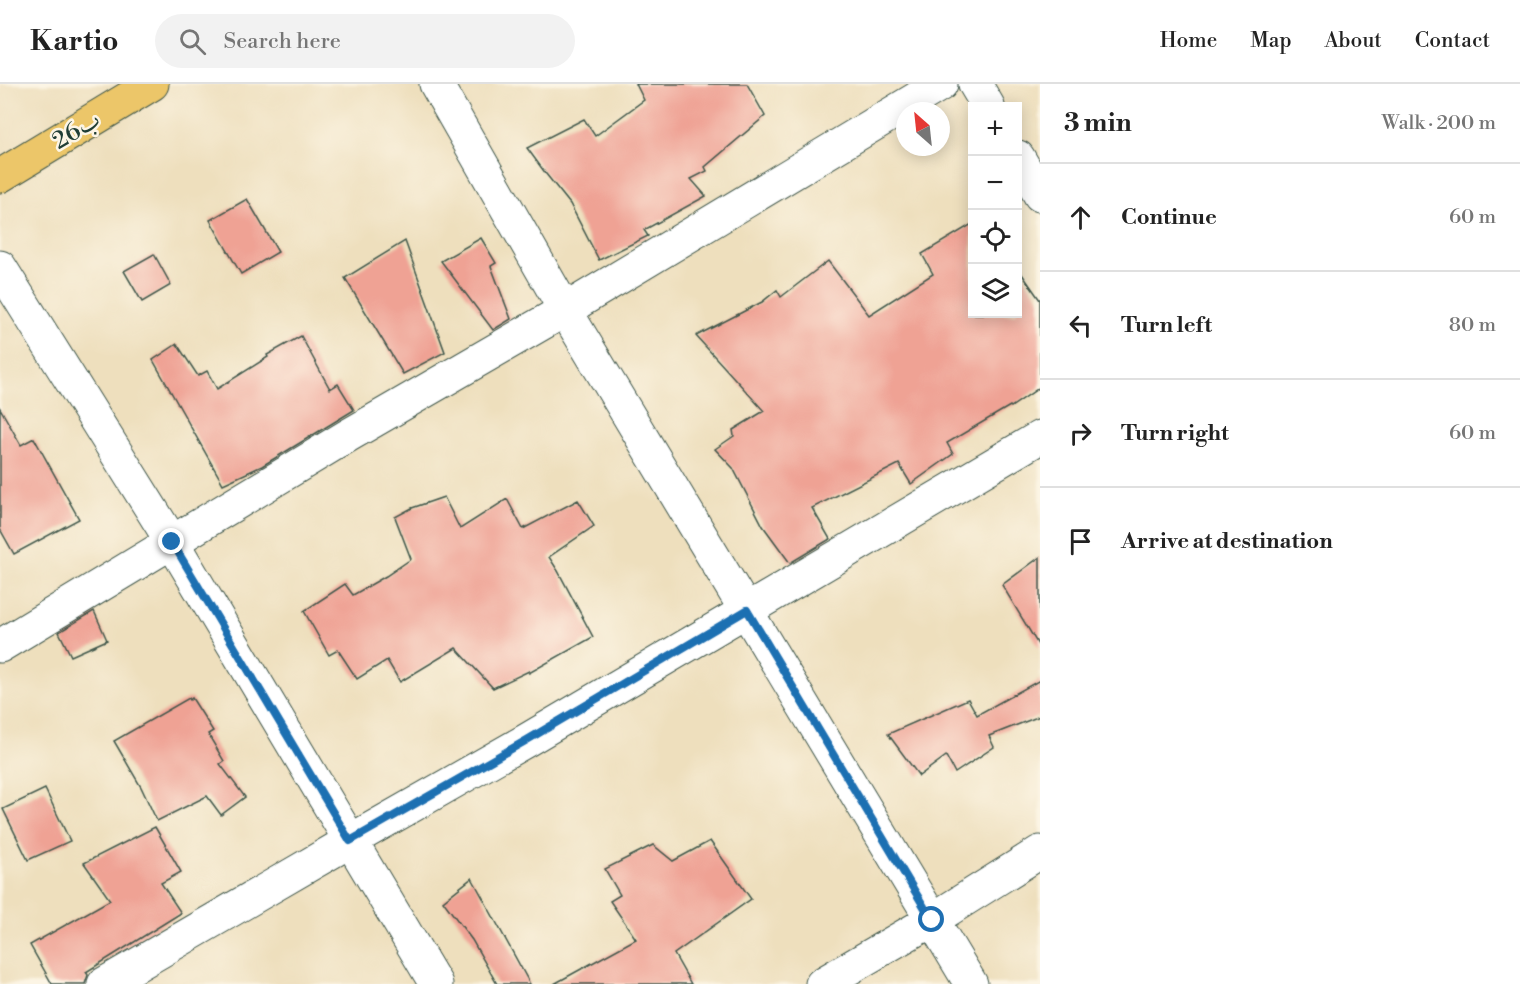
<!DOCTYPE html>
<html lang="en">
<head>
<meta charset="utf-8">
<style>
	body { margin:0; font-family:"Libre Bodoni",Amiri,serif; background:#f2f2f2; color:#222 }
	.controls { position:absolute; right:18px; top:18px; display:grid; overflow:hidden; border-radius:0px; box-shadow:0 3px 15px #0003 }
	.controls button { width:54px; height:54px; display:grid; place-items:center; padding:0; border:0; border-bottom:2px solid #e0e0e0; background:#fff; color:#222; font:30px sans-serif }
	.compass { position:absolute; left:896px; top:18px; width:54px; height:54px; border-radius:50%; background:#fff; box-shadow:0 3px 15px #0003; rotate:333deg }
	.stop { position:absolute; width:18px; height:18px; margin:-14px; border:4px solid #1f6fb2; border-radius:50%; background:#fff }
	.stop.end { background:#1f6fb2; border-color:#fff; box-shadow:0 2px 6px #0008 }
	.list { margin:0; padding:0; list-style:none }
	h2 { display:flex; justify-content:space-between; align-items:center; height:78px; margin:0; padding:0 24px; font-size:26px }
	h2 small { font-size:20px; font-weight:400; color:#767676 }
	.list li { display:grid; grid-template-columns:39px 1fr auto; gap:18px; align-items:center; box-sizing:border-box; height:108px; padding:0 24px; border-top:2px solid #e0e0e0 }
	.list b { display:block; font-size:22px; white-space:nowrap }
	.list em { font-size:20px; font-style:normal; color:#767676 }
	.icon { flex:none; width:33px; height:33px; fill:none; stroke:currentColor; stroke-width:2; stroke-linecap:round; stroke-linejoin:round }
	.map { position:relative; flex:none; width:1040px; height:900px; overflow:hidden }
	header { display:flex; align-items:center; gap:36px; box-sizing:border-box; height:84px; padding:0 30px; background:#fff; border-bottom:2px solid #e0e0e0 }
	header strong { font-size:28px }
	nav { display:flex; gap:33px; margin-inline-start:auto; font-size:21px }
	.search { width:420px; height:54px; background:#f2f2f2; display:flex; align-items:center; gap:15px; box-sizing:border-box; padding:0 21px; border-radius:33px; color:#767676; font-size:22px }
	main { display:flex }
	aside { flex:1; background:#fff }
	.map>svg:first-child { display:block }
</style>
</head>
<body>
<header>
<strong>Kartio</strong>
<div class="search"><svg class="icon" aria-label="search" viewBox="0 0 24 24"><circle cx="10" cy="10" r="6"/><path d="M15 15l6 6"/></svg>Search here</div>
<nav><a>Home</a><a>Map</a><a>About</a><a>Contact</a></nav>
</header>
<main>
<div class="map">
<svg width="1040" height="900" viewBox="0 0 1040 900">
	<rect width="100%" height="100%" fill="#fcf5e5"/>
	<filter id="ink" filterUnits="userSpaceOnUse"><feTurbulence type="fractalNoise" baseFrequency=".0167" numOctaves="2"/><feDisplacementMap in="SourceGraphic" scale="12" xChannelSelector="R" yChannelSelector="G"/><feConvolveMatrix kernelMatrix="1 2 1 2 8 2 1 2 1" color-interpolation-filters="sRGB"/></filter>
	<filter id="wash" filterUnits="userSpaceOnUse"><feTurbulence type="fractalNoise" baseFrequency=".008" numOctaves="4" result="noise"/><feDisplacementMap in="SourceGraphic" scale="24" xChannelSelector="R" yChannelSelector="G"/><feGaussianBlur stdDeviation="1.35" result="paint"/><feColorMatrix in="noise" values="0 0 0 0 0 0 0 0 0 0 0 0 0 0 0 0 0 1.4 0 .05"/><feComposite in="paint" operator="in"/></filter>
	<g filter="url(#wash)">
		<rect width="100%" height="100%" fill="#eedfbd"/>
		<g id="blocks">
			<!-- building -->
			<g fill="#efa294">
				<polygon points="636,0 747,0 765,32 705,83 707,87 691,95 706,112 644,146 648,152 599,176 570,120 546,90 527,64 584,35 595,52 644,16"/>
				<polygon points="247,115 278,168 241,190 210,136"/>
				<polygon points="972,140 972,230 1017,230 1017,183 1040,216 1040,303 1011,323 1010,322 947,359 953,370 911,400 899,380 812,424 830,455 790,479 763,442 733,384 715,365 734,352 733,346 764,327 696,252 762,218 777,206 781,213 828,177 869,231 933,190 922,170"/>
				<polygon points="481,154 496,179 491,182 511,235 493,246 441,177"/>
				<polygon points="405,157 445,268 403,290 345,194"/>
				<polygon points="154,170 171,201 142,218 124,187"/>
				<polygon points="301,252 330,305 338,300 354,326 262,382 223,400 153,276 177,260 198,292 207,287 217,305 268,273 267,271"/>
				<polygon points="0,324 21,361 34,354 79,435 14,470 0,445"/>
				<polygon points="444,413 460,445 507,415 523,445 578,416 594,442 549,473 558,487 593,553 529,589 529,587 493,604 456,564 400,598 387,576 357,595 338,566 329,571 304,527 345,500 353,511 386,492 411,475 395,433 412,424"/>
				<polygon points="1040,473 1040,564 1002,501"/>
				<polygon points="94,527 107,556 71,572 59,548"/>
				<polygon points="1040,596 1040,632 989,652 994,663 955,689 946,672 919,692 888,650 968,615 977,631"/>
				<polygon points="189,614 190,616 192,614 213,647 208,650 224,677 220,680 245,713 221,731 207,712 157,737 141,703 114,657"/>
				<polygon points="45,705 70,757 28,776 3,725"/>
				<polygon points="155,743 181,788 161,799 181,829 86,888 88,891 85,900 52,900 30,861 110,816 84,779"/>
				<polygon points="710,757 751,815 674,870 691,900 554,900 636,855 610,817 620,811 605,785 653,761 673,777"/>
				<polygon points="472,794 530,900 497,900 472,856 443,817"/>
			</g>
		</g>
	</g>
	<g filter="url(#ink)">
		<use href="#blocks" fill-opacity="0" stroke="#3e5549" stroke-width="1.5"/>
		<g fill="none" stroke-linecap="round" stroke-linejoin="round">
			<defs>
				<g id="street">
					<polyline points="436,0 565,226 971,900"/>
					<polyline points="975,0 988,22"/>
					<polyline points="1018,73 1040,111"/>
					<polyline points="0,183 172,458 436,900"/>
					<polyline points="0,562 349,351 565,226 941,0"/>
					<polyline points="104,900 350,757 527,656 1040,353"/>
					<polyline points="822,900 932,836 1040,768"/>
				</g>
				<polyline id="highway" points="0,92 152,0"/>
			</defs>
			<!-- street casing -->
			<use href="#street" stroke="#3e5549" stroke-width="35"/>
			<!-- highway casing -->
			<use href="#highway" stroke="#3e5549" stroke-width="35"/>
			<!-- street -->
			<use href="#street" stroke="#fff" stroke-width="33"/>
			<!-- highway -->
			<use href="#highway" stroke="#ecc669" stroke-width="33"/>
		</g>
	</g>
	<g fill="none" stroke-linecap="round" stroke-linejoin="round" filter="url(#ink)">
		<!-- route -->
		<polyline stroke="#1f6fb2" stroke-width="8" points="172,458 350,757 527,656 747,526 932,836"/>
	</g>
	<g text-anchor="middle" stroke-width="5" stroke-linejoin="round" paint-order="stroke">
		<!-- street labels -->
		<g font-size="24" fill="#1f3d34" stroke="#fcf5e5">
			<text transform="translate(76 46) rotate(-31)" y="8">26ب</text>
		</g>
	</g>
</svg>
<div class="controls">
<button>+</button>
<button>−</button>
<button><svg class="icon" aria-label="locate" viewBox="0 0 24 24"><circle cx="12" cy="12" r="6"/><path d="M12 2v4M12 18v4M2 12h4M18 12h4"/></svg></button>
<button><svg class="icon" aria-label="layers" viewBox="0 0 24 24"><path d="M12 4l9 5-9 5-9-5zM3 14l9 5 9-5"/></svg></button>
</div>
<svg class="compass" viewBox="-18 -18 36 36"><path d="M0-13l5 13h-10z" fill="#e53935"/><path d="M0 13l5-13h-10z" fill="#767676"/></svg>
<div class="stop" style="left:932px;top:836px"></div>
<div class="stop end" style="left:172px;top:458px"></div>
</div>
<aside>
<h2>3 min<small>Walk · 200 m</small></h2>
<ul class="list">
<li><svg class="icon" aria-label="ahead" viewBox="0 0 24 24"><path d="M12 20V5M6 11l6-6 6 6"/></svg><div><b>Continue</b></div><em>60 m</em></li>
<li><svg class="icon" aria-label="left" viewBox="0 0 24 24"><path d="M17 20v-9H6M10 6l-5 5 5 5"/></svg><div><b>Turn left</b></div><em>80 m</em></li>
<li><svg class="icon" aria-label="right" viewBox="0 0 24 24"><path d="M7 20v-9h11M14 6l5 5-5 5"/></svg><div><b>Turn right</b></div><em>60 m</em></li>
<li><svg class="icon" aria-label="arrive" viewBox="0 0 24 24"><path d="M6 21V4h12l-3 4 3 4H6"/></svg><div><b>Arrive at destination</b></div></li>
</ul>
</aside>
</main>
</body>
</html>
